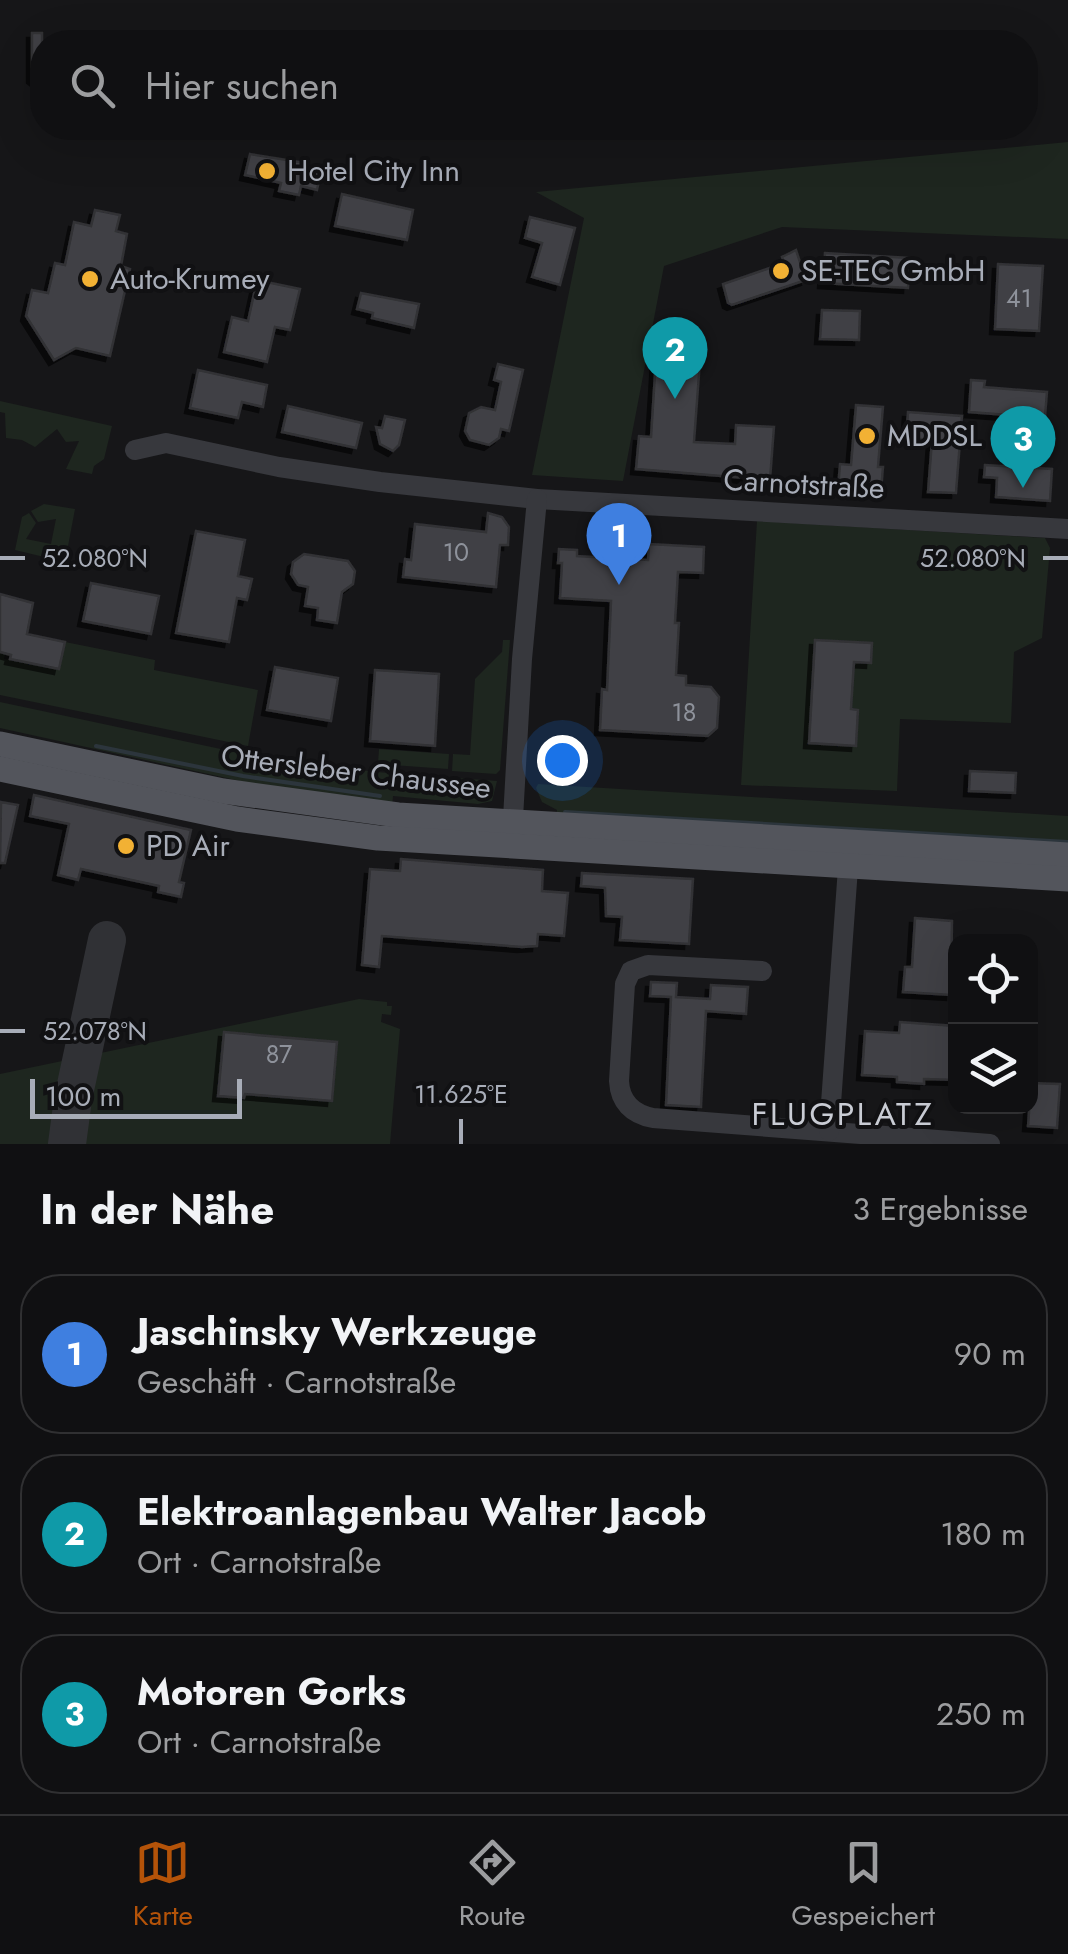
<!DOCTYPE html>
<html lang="de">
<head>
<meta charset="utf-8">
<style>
	body { margin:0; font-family:Jost,sans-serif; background:#19191b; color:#f1f3f6 }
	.controls { position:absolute; right:30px; bottom:30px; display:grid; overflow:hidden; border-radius:20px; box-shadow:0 10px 40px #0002 }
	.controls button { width:90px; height:90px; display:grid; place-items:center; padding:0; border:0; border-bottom:2px solid #303032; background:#101012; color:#f1f3f6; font:50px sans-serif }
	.scale { position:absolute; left:30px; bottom:25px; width:212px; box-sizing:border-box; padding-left:10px; border:5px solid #a8adb8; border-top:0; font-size:28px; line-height:35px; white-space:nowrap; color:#a8adb8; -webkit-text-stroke:8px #111113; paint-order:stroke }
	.you { position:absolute; left:562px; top:760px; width:35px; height:35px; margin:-25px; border:8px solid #fff; border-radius:50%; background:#1a73e8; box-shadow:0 0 0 15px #1a73e833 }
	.badge { display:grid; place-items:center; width:65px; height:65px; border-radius:50%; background:#b45309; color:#fff; font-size:32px; font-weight:700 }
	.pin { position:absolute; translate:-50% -82px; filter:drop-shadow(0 2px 5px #0008) }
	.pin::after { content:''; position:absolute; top:52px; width:35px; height:30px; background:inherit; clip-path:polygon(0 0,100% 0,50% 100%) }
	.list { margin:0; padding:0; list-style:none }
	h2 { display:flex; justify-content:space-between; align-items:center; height:130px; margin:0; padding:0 40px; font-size:42px }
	h2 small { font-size:32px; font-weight:400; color:#9c9d9f }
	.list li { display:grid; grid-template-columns:65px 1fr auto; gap:30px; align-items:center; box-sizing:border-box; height:160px; margin:0 20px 20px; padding:0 20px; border:2px solid #303032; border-radius:40px }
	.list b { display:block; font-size:38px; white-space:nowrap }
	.list p { margin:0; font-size:32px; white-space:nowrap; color:#9c9d9f }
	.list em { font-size:32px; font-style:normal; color:#9c9d9f }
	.icon { flex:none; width:55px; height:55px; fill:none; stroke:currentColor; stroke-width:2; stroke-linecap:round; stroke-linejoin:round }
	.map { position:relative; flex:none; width:1068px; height:1144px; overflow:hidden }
	.search { position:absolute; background:#101012; box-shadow:0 10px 40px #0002; left:30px; right:30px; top:30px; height:110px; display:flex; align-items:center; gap:25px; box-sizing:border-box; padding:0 35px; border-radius:40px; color:#9c9d9f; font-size:38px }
	.sheet { height:670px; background:#101012 }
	nav { display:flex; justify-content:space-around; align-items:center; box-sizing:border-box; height:140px; border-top:2px solid #303032; background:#101012; font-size:28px; color:#9c9d9f }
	nav a { display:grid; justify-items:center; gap:5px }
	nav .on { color:#b45309 }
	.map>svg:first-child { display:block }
</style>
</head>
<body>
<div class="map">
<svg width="1068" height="1144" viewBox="0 0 1068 1144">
	<defs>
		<filter id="shadow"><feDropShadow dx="-5" dy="5" stdDeviation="0" flood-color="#0009"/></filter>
	</defs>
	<rect width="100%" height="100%" fill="#161618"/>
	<!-- green -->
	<g fill="#1e261f">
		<polygon points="1068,142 1068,239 782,227 664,266 623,481 532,475 584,218 536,192"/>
		<polygon points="0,401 112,426 104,459 94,466 92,474 66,469 79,441 66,442 57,429 35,447 22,440 6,438 5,413 0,412"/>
		<polygon points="44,504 75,509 65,562 15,550 22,517 29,513 36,523 26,539 51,544 56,519 38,522 31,511"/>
		<polygon points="757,521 1045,538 1050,548 1042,638 1014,652 1011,723 900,719 897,791 741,785"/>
		<polygon points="503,640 510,640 500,770 496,774 452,771 453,754 470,755 475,679 502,652"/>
		<polygon points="65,642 155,660 154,670 258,690 248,746 0,695 0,653 5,654 4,659 59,669"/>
		<polygon points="0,702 249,755 376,772 497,781 492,801 478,804 393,796 392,807 313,797 0,728"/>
		<polygon points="379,749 449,754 448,769 378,764"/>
		<polygon points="538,784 1068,816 1068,847 556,818 557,810 542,802 536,788"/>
		<polygon points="359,999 387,1002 387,1006 392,1006 391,1015 382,1014 381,1022 400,1029 390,1144 0,1144 0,1074"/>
	</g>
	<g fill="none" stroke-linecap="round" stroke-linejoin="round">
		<!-- stream -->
		<g stroke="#2c353c" stroke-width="4">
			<polyline points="96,746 243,776 380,796"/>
			<polyline points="565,812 1068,842"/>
		</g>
		<!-- taxiway -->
		<polyline stroke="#303135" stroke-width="38" points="67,1144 73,1099 107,940"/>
	</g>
	<!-- building -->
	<g fill="#404145" stroke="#303034" stroke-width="2.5" filter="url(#shadow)">
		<polygon points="32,33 42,33 42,86 32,78"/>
		<polygon points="250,154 306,163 305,168 321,171 317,190 301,186 299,195 279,191 281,183 245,175"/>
		<polygon points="342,194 413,210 407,240 335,226"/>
		<polygon points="95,210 120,215 116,231 127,234 121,266 130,269 110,356 76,348 54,360 26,316 32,290 48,293 55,263 65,265 74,222 91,226"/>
		<polygon points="530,217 575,228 560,285 532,277 542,243 525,238"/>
		<polygon points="796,250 806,280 732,305 728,303 723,284 784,263 782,257"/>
		<polygon points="825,253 910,258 908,288 823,283"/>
		<polygon points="998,264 1043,266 1039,331 995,329"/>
		<polygon points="257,280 300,289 290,330 275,327 267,362 224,352 232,317 248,321"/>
		<polygon points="361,293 419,304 414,328 372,318 373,313 357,309"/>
		<polygon points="822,310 860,311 859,340 820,339"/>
		<polygon points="656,358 700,361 694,442 735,444 736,425 774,427 770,480 636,469 639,436 651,437"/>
		<polygon points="498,364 523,370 509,431 501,429 499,438 489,445 470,440 465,431 469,413 481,407 495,410 501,382 494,380"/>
		<polygon points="198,370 267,385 263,407 242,402 238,418 190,408"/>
		<polygon points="971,380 985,381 984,387 1047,392 1045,417 1024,416 1024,422 1006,421 1007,415 969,412"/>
		<polygon points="856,405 883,407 878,467 883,467 881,492 838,489 840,464 851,465"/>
		<polygon points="288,406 362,423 356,448 282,432"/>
		<polygon points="908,412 962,416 956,493 928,492 932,440 906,438"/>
		<polygon points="385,416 405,420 399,445 393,451 380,444 376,427 382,428"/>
		<polygon points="985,465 1052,469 1050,501 996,497 997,478 984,477"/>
		<polygon points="488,513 502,517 509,527 508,545 500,545 496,587 403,577 405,559 411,560 415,524 486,532"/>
		<polygon points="196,531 245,540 238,576 252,579 247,600 237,598 229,642 176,633"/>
		<polygon points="649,544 704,547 703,573 678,572 675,623 679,623 676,675 686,676 686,685 711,687 719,697 717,728 708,736 600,730 602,689 607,690 611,601 560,598 562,563 558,563 559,549 577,550 577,556 648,560"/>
		<polygon points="304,554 348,561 355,571 353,584 342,592 337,623 317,620 318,608 305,606 308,587 298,585 291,574 293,562"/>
		<polygon points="91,583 159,596 151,634 83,621"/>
		<polygon points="0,594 33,603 27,634 65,642 59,669 10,659 11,655 0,652"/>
		<polygon points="815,640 872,643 871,663 854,662 851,709 858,710 856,746 809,743"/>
		<polygon points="275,667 338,678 331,721 267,710"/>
		<polygon points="375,670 439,674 435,746 370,741"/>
		<polygon points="970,771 1016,773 1015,793 969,791"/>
		<polygon points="34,795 191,830 179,882 184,883 181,897 158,892 159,886 81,869 78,880 58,875 69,824 30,816"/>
		<polygon points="1,802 18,805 5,863 0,863"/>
		<polygon points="401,859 543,870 542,891 568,893 564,936 538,934 537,946 522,947 382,936 379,967 362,965 370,869 400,871"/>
		<polygon points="582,873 693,879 689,944 620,940 622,917 606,916 605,888 581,886"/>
		<polygon points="915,918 952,921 951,995 903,992 905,967 912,967"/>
		<polygon points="651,982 677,983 676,997 710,999 711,985 748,987 746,1014 706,1011 701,1107 666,1105 671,997 650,996"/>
		<polygon points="900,1022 956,1026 956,1080 924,1079 924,1084 897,1082 897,1077 862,1075 865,1031 899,1033"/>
		<polygon points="224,1032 337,1042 332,1101 245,1094 244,1098 218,1096"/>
		<polygon points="1031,1083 1060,1084 1057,1128 1028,1126"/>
	</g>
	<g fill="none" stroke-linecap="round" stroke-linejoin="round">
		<!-- minor -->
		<g stroke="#37383d" stroke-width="20">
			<polyline points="135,450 166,443 279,467 380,482 537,499 1068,529"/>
			<polyline points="512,836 522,659 537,499"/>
			<path d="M762,971L648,965L631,971L625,984L619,1081C620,1102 632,1114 653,1118L990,1144"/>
			<polyline points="829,1131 849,854"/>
		</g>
		<!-- major -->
		<g stroke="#53555c" stroke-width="25">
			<polyline points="0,744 223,791 398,815 1068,855"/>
			<polyline points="0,769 237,819 378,838 1068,879"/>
		</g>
	</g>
	<!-- ticks -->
	<path fill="none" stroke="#a8adb8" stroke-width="4" d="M0,558H25M1043,558H1068M0,1031H25M461,1119V1144"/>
	<!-- markers -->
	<g fill="#f2b134" stroke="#111113" stroke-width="4">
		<circle cx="267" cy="171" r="10"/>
		<circle cx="781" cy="271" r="10"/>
		<circle cx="90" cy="279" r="10"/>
		<circle cx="867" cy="436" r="10"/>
		<circle cx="126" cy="846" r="10"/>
	</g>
	<g text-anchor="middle" stroke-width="8" stroke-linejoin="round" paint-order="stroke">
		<!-- number labels -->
		<g font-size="25" fill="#8e929b">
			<text x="1019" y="307">41</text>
			<text x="456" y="561">10</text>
			<text x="684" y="721">18</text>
			<text x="279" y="1063">87</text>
		</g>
		<!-- poi labels -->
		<g font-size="30" fill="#a8adb8" stroke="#111113" text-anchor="start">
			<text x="287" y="181">Hotel City Inn</text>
			<text x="801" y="281">SE-TEC GmbH</text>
			<text x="110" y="289">Auto-Krumey</text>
			<text x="887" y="446">MDDSL</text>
			<text x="146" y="856">PD Air</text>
		</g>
		<!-- street labels -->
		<g font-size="30" fill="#a8adb8" stroke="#111113">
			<text transform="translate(804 484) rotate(3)" y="10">Carnotstraße</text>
			<text transform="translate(356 772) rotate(7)" y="10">Ottersleber Chaussee</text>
		</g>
		<!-- neighbourhood labels -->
		<g font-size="32" letter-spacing="2.5" fill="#c9ccd4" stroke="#111113">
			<text x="843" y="1125">FLUGPLATZ</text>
		</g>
	</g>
	<g font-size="25" text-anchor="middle" fill="#a8adb8" stroke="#111113" stroke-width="8" stroke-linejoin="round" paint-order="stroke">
		<text x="95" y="567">52.080°N</text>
		<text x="973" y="567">52.080°N</text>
		<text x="95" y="1040">52.078°N</text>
		<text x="461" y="1103">11.625°E</text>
	</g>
</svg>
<div class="controls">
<button><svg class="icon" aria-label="locate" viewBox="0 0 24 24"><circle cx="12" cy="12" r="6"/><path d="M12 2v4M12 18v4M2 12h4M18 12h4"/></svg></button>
<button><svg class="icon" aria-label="layers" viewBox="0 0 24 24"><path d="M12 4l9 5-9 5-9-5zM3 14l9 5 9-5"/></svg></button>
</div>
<div class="scale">100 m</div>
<div class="you"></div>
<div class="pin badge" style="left:619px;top:585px;background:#3f7fe0">1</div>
<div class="pin badge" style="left:675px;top:399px;background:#0f9aa8">2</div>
<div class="pin badge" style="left:1023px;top:488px;background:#0f9aa8">3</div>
<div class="search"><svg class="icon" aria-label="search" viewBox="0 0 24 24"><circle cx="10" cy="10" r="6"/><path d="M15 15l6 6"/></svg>Hier suchen</div>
</div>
<section class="sheet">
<h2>In der Nähe<small>3 Ergebnisse</small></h2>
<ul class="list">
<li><span class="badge" style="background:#3f7fe0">1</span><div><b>Jaschinsky Werkzeuge</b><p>Geschäft · Carnotstraße</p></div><em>90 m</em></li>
<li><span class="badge" style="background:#0f9aa8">2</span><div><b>Elektroanlagenbau Walter Jacob</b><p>Ort · Carnotstraße</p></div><em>180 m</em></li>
<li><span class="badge" style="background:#0f9aa8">3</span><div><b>Motoren Gorks</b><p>Ort · Carnotstraße</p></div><em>250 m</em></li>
</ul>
</section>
<nav>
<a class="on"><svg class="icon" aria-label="map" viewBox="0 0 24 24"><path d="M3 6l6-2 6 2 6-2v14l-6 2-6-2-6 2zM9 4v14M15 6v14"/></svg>Karte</a>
<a><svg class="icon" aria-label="directions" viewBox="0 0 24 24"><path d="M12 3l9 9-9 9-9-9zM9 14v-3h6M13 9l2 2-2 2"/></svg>Route</a>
<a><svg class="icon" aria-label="saved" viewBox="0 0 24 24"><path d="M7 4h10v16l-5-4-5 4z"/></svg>Gespeichert</a>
</nav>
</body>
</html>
